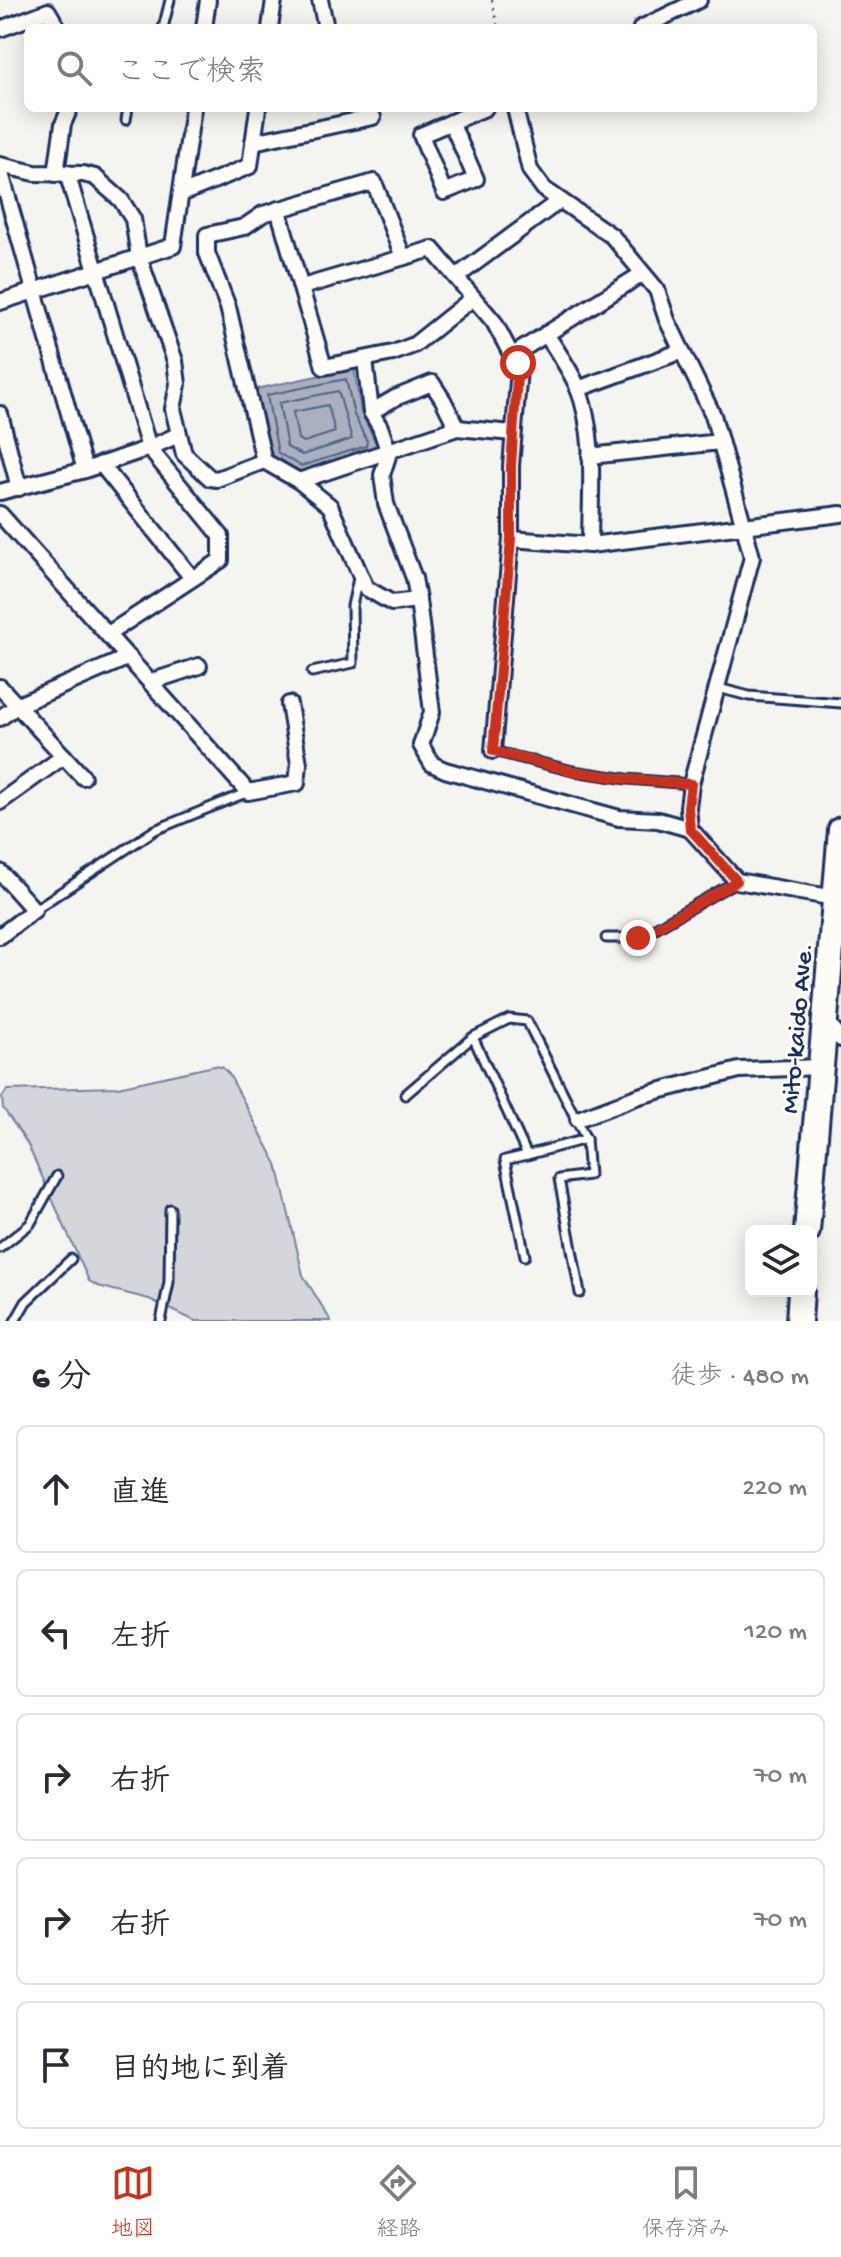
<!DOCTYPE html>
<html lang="ja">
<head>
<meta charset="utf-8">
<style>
	body { margin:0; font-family:"Gochi Hand","Klee One",sans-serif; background:#f7f7f7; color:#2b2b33 }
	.controls { position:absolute; right:24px; bottom:24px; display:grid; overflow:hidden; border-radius:12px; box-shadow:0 4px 20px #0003 }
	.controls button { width:72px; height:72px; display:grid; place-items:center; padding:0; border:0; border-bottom:2px solid #e1e1e2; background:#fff; color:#2b2b33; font:40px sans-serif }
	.stop { position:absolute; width:24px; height:24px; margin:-18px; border:6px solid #c8321e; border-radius:50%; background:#fff }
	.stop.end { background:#c8321e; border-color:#fff; box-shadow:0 2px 8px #0008 }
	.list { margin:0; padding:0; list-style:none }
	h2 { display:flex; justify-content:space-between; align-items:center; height:104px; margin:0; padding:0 32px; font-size:34px }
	h2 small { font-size:26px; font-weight:400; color:#7c7c81 }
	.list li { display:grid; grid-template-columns:52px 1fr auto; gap:24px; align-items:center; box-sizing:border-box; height:128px; margin:0 16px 16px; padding:0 16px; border:2px solid #e1e1e2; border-radius:12px }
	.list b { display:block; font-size:30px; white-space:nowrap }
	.list em { font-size:26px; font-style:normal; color:#7c7c81 }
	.icon { flex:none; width:44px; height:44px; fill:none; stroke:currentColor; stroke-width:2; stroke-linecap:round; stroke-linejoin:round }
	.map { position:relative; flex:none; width:841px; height:1321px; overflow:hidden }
	.search { position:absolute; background:#fff; box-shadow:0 4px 20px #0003; left:24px; right:24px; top:24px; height:88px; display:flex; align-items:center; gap:20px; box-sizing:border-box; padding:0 28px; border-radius:12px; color:#7c7c81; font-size:30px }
	.sheet { height:824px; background:#fff }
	nav { display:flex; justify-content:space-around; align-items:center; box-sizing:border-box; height:112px; border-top:2px solid #e1e1e2; background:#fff; font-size:22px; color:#7c7c81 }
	nav a { display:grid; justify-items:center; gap:4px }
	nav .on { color:#c8321e }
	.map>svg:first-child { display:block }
</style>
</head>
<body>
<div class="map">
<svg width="841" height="1321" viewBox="0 0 841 1321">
	<rect width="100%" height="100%" fill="#f4f4f1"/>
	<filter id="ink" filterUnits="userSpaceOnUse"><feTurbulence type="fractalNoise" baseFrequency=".0125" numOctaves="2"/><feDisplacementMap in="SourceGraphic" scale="16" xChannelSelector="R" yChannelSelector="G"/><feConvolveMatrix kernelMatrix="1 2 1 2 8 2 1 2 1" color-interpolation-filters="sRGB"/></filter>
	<g filter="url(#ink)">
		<!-- green -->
		<polygon fill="#d4d6db" stroke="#78829c" stroke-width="2" points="214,1066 222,1067 229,1074 277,1164 303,1275 331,1321 195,1321 149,1299 98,1286 89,1281 27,1143 3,1108 2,1097 7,1090 118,1087"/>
		<!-- water -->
		<polygon fill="#aab0bf" stroke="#717c98" stroke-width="2" points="354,368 361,413 380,450 299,475 270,458 256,389"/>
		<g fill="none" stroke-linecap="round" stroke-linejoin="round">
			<!-- shore -->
			<g stroke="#546385" stroke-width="2">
				<polygon points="346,379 354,415 367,441 366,446 301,466 278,453 267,395"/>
				<polygon points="338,391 352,439 302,455 287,447 279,403"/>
				<polygon points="328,405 335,432 304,442 298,439 293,412"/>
			</g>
			<defs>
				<g id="service">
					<polyline points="163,28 170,0"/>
					<polyline points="126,120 128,108"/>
					<polyline points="312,672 353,663 352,606 358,578"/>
					<polyline points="718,688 749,696 841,703"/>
					<polyline points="493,751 573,771 627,779 691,784"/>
					<polyline points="34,910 155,830 248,792"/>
					<polyline points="606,938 638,938 737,881"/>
					<polyline points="405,1095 473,1037 509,1019 527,1021 586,1139 527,1155 473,1037"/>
					<polyline points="0,1248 30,1224 57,1176"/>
					<polyline points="525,1256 505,1160 527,1155"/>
					<polyline points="580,1293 559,1179 589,1175 586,1139"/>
					<polyline points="15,1321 26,1302 71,1259"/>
					<polyline points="161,1321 169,1282 170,1209"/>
				</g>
				<g id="minor">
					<polyline points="320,0 326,28"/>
					<polyline points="204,28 208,0"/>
					<polyline points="270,28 274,0"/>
					<polyline points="641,28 699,0"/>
					<polyline points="0,29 48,11 58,28"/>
					<polyline points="515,108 530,170 544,189 612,236 657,290 667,320 713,415 744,527 752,557 691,784 688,807 690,829"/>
					<polyline points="451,122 476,179 444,192 421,135 485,108"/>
					<polyline points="253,142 373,117"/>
					<polyline points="0,165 35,173 83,174 95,177 121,200 133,219 139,257 175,361 178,384 173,409 184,454 210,478 217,479 264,461 299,481 330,506 366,588 392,603 418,600"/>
					<polyline points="0,170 85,470"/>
					<polyline points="67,173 149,448 178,435"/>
					<polyline points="56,174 63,124 70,108"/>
					<polyline points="181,194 250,166 258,108"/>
					<polyline points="278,209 324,367 393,353 414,345 473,298"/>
					<polyline points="456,277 559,201"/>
					<polyline points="302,287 432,249 494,322 519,369 511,466 511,539 493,751"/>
					<polyline points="0,302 173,246 193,108"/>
					<path d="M546,334C557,351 570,369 578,388C597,437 590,494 590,545"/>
					<polyline points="513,355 642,274"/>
					<polyline points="365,359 371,412 380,427 389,453 382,475 386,504 414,578 418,600 432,712 421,745 432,764 445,770 619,818 658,820 690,829 737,881 835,898"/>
					<polyline points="578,389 682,351"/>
					<polyline points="371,412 395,398 432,383 443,400 457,428"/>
					<polyline points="0,414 19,488"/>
					<polyline points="590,456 720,442"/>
					<polyline points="264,461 228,307 207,253 207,235 244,227 263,214 374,182 403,257"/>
					<polyline points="101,464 192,578"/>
					<polyline points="299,481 457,428 513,433"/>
					<polyline points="0,492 85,470 149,448 221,536 221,560 108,634"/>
					<polyline points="0,514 248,792 297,783 299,764 289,704"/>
					<polyline points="511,539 590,545 841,514"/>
					<polyline points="150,682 199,666"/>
					<polyline points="0,687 83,777"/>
					<polyline points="0,718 18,705 129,657"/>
					<polyline points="0,802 64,756"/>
					<polyline points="0,872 34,910 0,936"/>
					<polyline points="824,1018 841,1039"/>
					<polyline points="578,1119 639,1096 739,1070 820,1067"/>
				</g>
				<g id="trunk">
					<polyline points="807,1231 841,830"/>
					<polyline points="799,1321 801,1291"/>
				</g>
			</defs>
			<!-- service casing -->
			<use href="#service" stroke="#1b2f5e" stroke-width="13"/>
			<!-- minor casing -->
			<use href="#minor" stroke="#1b2f5e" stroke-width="20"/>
			<!-- trunk casing -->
			<use href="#trunk" stroke="#1b2f5e" stroke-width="30"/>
			<!-- path -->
			<polyline stroke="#1b2f5e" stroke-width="2" stroke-dasharray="2 6" stroke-linecap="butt" points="492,0 498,28"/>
			<!-- service -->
			<use href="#service" stroke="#fdfcf7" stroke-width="7"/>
			<!-- minor -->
			<use href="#minor" stroke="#fdfcf7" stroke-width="14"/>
			<!-- trunk -->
			<use href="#trunk" stroke="#fdfcf7" stroke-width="24"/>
		</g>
	</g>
	<g fill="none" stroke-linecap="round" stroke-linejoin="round" filter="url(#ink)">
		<!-- route -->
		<polyline stroke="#c8321e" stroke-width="10" points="518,363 511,466 511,539 493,751 573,771 627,779 691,784 688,807 690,829 737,881 638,938"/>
	</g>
	<g text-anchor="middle" stroke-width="6" stroke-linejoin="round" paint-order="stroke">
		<!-- street labels -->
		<g font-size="26" fill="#1b2f5e" stroke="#fdfcf7">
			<text transform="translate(795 1028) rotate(-85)" y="9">Mito-kaido Ave.</text>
		</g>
	</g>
</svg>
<div class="controls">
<button><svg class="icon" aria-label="layers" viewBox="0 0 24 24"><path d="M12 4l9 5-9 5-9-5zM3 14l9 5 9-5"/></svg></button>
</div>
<div class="stop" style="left:518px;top:363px"></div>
<div class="stop end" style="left:638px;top:938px"></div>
<div class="search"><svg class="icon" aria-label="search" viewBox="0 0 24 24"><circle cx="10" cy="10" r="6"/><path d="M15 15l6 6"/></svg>ここで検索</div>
</div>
<section class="sheet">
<h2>6 分<small>徒歩 · 480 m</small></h2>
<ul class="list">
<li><svg class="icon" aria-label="ahead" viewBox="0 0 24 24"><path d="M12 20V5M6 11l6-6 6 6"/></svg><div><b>直進</b></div><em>220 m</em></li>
<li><svg class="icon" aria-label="left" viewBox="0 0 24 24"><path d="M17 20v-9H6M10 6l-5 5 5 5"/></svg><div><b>左折</b></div><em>120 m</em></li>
<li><svg class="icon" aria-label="right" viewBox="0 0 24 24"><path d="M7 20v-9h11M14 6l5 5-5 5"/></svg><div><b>右折</b></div><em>70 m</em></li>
<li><svg class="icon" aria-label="right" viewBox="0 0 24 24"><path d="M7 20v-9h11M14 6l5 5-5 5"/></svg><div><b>右折</b></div><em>70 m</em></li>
<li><svg class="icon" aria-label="arrive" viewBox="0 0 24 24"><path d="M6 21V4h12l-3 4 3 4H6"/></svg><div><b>目的地に到着</b></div></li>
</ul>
</section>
<nav>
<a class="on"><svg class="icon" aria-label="map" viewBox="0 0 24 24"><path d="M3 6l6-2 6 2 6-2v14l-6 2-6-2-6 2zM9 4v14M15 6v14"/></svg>地図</a>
<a><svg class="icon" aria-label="directions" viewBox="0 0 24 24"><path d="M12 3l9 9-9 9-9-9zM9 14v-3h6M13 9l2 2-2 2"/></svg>経路</a>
<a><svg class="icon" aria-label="saved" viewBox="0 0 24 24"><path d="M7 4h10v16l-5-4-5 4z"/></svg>保存済み</a>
</nav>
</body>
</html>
